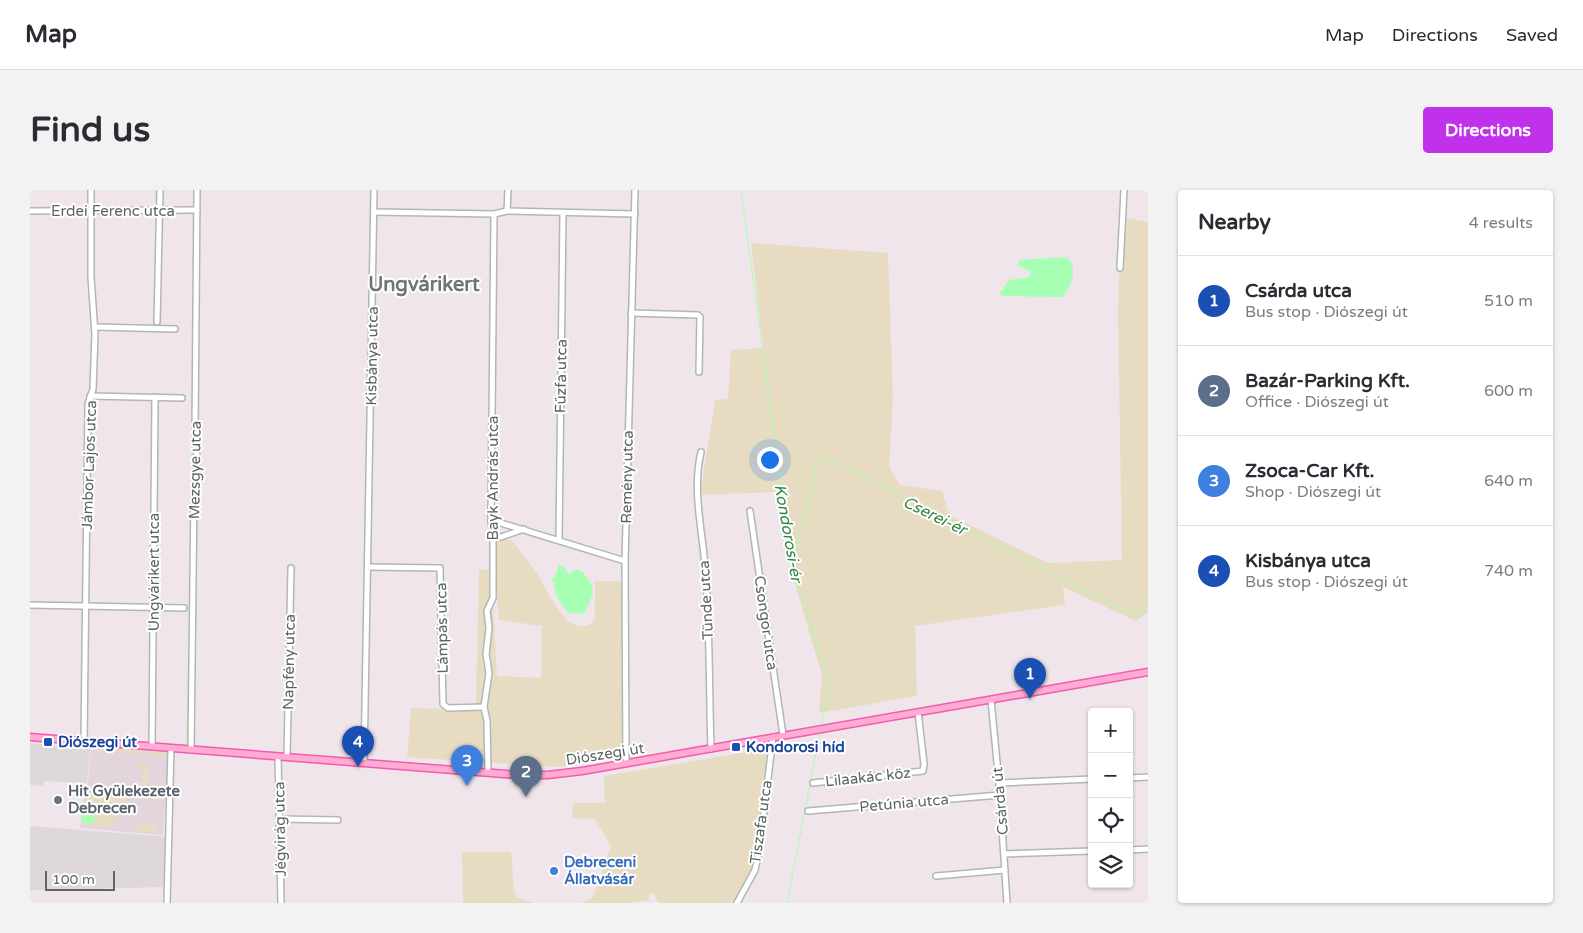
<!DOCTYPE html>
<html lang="en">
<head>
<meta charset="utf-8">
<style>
	body { margin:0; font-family:"Varela Round",sans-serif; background:#f2f2f3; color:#2b2b33 }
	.controls { position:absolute; right:15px; bottom:15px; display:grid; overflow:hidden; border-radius:5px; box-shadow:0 1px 4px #0004 }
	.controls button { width:45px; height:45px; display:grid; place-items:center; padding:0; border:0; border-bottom:1px solid #e1e1e2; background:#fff; color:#2b2b33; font:25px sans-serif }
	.scale { position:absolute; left:15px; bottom:12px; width:70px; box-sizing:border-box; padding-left:5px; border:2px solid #5d665f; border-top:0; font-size:14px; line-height:18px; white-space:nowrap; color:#5d665f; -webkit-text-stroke:4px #fff; paint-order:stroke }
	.you { position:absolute; left:739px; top:269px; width:18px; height:18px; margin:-12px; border:4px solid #fff; border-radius:50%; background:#1a73e8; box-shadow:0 0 0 8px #1a73e833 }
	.badge { display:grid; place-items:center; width:32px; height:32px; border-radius:50%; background:#c130eb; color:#fff; font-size:16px; font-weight:700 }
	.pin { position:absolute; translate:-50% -41px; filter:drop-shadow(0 1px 2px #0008) }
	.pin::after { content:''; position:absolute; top:26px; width:18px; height:15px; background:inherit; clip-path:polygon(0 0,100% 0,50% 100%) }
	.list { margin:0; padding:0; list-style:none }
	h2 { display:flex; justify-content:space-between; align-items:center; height:65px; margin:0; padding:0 20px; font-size:21px }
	h2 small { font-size:16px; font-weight:400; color:#7c7c81 }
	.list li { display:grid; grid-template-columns:32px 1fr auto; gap:15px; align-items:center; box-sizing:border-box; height:90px; padding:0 20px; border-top:1px solid #e1e1e2 }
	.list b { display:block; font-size:19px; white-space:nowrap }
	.list p { margin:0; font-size:16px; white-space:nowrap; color:#7c7c81 }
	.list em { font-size:16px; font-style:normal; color:#7c7c81 }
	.icon { flex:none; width:28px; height:28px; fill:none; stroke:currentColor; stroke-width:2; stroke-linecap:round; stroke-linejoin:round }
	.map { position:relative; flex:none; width:1118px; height:713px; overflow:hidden; border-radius:5px }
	header { display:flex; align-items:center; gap:30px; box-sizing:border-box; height:70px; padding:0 25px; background:#fff; border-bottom:1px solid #e1e1e2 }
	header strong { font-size:24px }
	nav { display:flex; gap:28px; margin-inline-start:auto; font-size:18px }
	.intro { display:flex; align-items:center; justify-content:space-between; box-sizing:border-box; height:120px; padding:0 30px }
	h1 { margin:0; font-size:35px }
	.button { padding:12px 22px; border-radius:5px; background:#c130eb; color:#fff; font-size:18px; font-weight:700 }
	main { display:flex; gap:30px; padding:0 30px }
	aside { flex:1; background:#fff; border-radius:5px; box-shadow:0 1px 4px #0004 }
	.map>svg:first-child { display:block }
</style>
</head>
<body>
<header>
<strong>Map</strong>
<nav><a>Map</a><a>Directions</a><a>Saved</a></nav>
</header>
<div class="intro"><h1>Find us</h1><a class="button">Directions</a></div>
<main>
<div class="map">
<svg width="1118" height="713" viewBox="0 0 1118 713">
	<rect width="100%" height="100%" fill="#efe5eb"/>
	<!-- industrial -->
	<g fill="#ded7db">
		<polygon points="0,553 60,558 57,593 14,591 14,596 0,595"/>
		<polygon points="0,636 140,647 136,697 0,700"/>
	</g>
	<!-- education -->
	<polygon fill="#e2d6dc" points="61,553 139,559 133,645 50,638 56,594 58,593"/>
	<!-- green -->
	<g fill="#e7dcc2">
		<polygon points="1091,27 1118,32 1118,422 1106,431 1033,397 1035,415 885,436 887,506 789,523 792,486 760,376 745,302 670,305 685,210 698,209 701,160 733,158 721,53 858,63 863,208 859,277 870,295 912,301 919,325 1018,373 1092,370 1088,122"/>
		<path d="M463,347L481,350C490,361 499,372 507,384C518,400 539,455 565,430V391H594V552L579,566L570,565L555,573L526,577L377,567L381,518L446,520L449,380H461L467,486L511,488L512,436L469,430Z"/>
		<polygon points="69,555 135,561 138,565 69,561 64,557"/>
		<polygon points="740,558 731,633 721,682 704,713 629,713 623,703 619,704 619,710 600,713 552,713 563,707 581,656 565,629 542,628 543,613 575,613 574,586"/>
		<polygon points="116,573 119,581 117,599 135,601 134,610 103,608 100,599 103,599 102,595 115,591 108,574"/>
		<polygon points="90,603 96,607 95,621 89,620 87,629 80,636 62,636 66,628 62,622 62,618 57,607 81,607"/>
		<polygon points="107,634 127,635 126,643 106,641"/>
		<path d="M432,662H481C483,675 482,698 487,708L504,713H433Z"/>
	</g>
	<!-- water -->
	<g fill="#a6ffb2">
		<path d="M1037,67C1049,80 1041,94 1033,107L973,106L969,104L979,90L1000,87L1001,82L987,75L990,70Z"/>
		<polygon points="529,375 533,376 539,384 546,379 553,382 562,395 563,404 554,424 538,423 527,407 522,388 525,387"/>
		<path d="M56,612L61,623L66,629L60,634H54C49,628 51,616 56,612Z"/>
	</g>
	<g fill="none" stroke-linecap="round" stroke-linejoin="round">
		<!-- stream -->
		<g stroke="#a6ffb2" stroke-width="1">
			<polyline points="711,0 762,376 800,494 792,534"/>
			<polyline points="126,2 126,13"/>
			<polyline points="164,17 164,0"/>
			<polyline points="164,23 164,100"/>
			<polyline points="162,225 163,197"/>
			<polyline points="161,319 162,229"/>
			<polyline points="762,374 786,277 793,270 800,270 1104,424 1118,416"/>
			<polyline points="159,456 161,323"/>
			<polyline points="157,527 159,460"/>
			<polyline points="157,551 157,531"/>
			<polyline points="757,713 790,543"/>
		</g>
		<defs>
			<g id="minor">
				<polyline points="0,21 167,20"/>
				<polyline points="477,21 605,24"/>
				<polyline points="344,22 464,24"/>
				<polyline points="1090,78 1094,0"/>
				<polyline points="601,123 668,125 670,127 669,182"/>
				<polyline points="127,132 130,0"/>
				<polyline points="65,137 145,139"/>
				<polyline points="60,206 152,208"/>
				<path d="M671,262C662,301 672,337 675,376C680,436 679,498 681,559"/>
				<polyline points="720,321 753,545"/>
				<polyline points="461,330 595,371"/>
				<polyline points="463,346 471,347 494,339"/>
				<polyline points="529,350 533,23"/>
				<polyline points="338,377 410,378 413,514 418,518 454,517"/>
				<polyline points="0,415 154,418"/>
				<polyline points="961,510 969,593 977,713"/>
				<polyline points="54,551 58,214 63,199 65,144 61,87 61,0"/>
				<polyline points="122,556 125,207"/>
				<polyline points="161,560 164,303 167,269 165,242 167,0"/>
				<polyline points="248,566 251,713"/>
				<polyline points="257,566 261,378"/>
				<polyline points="334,573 344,0"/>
				<polyline points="596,574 595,371 605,0"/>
				<polyline points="458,582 457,531 454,517 459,483 456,464 459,438 457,421 463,408 463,346 461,330 464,24 477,21 478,0"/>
				<polyline points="1099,588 1118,587"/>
				<polyline points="783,593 893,581 894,574 888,522"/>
				<polyline points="969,593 1062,589"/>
				<polyline points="778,621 970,605"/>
				<polyline points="249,629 308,630"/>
				<polyline points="1099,660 1118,659"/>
				<polyline points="975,664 1062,661"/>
				<polyline points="906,686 975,680"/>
				<polyline points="137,713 141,558"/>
				<polyline points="707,713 725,680 729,662 743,547"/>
			</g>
			<polyline id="major" points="0,547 488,585 518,585 552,581 1118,482"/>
		</defs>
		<!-- minor casing -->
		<use href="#minor" stroke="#b1b8b3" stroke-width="8"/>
		<!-- major casing -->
		<use href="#major" stroke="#f25bb3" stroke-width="9"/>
		<!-- minor -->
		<use href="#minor" stroke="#fff" stroke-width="5"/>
		<!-- major -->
		<use href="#major" stroke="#ffabd2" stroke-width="6"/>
	</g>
	<!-- markers -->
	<g fill="#1a4fb4" stroke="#fff" stroke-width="2">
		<rect x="13" y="547" width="10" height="10" rx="2.5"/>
		<rect x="701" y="552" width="10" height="10" rx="2.5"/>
	</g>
	<circle fill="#6b7280" stroke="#fff" stroke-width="2" cx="28" cy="610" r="5"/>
	<circle fill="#3f7fe0" stroke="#fff" stroke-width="2" cx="524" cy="681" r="5"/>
	<g text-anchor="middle" stroke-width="4" stroke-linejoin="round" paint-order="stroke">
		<!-- street labels -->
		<g font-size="15" fill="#5d665f" stroke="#fff">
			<text x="83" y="26">Erdei Ferenc utca</text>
			<text transform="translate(342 166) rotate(-89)" y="5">Kisbánya utca</text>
			<text transform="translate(531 186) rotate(-89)" y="5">Fűzfa utca</text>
			<text transform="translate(59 275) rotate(-88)" y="5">Jámbor Lajos utca</text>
			<text transform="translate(165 280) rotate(-89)" y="5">Mezsgye utca</text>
			<text transform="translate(597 287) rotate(-89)" y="5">Remény utca</text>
			<text transform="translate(463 288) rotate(-90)" y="5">Bayk András utca</text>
			<text transform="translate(124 382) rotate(-90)" y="5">Ungvárikert utca</text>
			<text transform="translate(676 410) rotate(-93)" y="5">Tünde utca</text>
			<text transform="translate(736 433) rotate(82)" y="5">Csongor utca</text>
			<text transform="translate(412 438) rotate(-91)" y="5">Lámpás utca</text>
			<text transform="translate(259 472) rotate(-89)" y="5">Napfény utca</text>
			<text transform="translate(575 564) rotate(-9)" y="5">Diószegi út</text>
			<text transform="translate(838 587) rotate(-6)" y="5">Lilaakác köz</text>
			<text transform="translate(970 611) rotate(-95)" y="5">Csárda út</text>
			<text transform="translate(874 613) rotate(-5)" y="5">Petúnia utca</text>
			<text transform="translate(731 632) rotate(-82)" y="5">Tiszafa utca</text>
			<text transform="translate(250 639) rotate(-91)" y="5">Jégvirág utca</text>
		</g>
		<!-- transit labels -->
		<g font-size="15" font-weight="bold" fill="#164399" stroke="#fff" text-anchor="start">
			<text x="28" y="557">Diószegi út</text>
			<text x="716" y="562">Kondorosi híd</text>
		</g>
		<!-- worship labels -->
		<g font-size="15" font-weight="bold" fill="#5b616d" stroke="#fff" text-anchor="start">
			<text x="38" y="606">Hit Gyülekezete<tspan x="38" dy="17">Debrecen</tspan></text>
		</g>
		<!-- shop labels -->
		<g font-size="15" font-weight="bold" fill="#366cbe" stroke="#fff" text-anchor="start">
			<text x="534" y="677">Debreceni<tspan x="534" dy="17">Állatvásár</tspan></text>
		</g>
		<!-- water labels -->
		<g font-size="16" font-style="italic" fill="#338645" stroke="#fff">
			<text transform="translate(905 325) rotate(26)" y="6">Cserei-ér</text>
			<text transform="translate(759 343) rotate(80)" y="6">Kondorosi-ér</text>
		</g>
		<!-- district labels -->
		<g font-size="20" font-weight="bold" fill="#6e7870" stroke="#fff">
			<text x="394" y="101">Ungvárikert</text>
		</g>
	</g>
</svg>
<div class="controls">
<button>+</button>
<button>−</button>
<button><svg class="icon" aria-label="locate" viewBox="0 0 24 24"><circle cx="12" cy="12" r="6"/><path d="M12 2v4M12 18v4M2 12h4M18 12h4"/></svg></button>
<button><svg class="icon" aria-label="layers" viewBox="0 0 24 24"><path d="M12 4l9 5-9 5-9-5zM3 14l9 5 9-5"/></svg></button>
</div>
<div class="scale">100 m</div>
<div class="you"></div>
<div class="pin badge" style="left:1000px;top:509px;background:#1a4fb4">1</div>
<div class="pin badge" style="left:496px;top:607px;background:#5c6f8a">2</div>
<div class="pin badge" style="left:437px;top:596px;background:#3f7fe0">3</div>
<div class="pin badge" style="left:328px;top:577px;background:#1a4fb4">4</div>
</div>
<aside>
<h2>Nearby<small>4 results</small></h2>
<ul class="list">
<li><span class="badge" style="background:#1a4fb4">1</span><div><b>Csárda utca</b><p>Bus stop · Diószegi út</p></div><em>510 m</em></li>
<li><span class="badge" style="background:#5c6f8a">2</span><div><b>Bazár-Parking Kft.</b><p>Office · Diószegi út</p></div><em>600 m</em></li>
<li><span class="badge" style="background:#3f7fe0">3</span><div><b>Zsoca-Car Kft.</b><p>Shop · Diószegi út</p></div><em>640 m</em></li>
<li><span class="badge" style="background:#1a4fb4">4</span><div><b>Kisbánya utca</b><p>Bus stop · Diószegi út</p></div><em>740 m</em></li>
</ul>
</aside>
</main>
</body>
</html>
